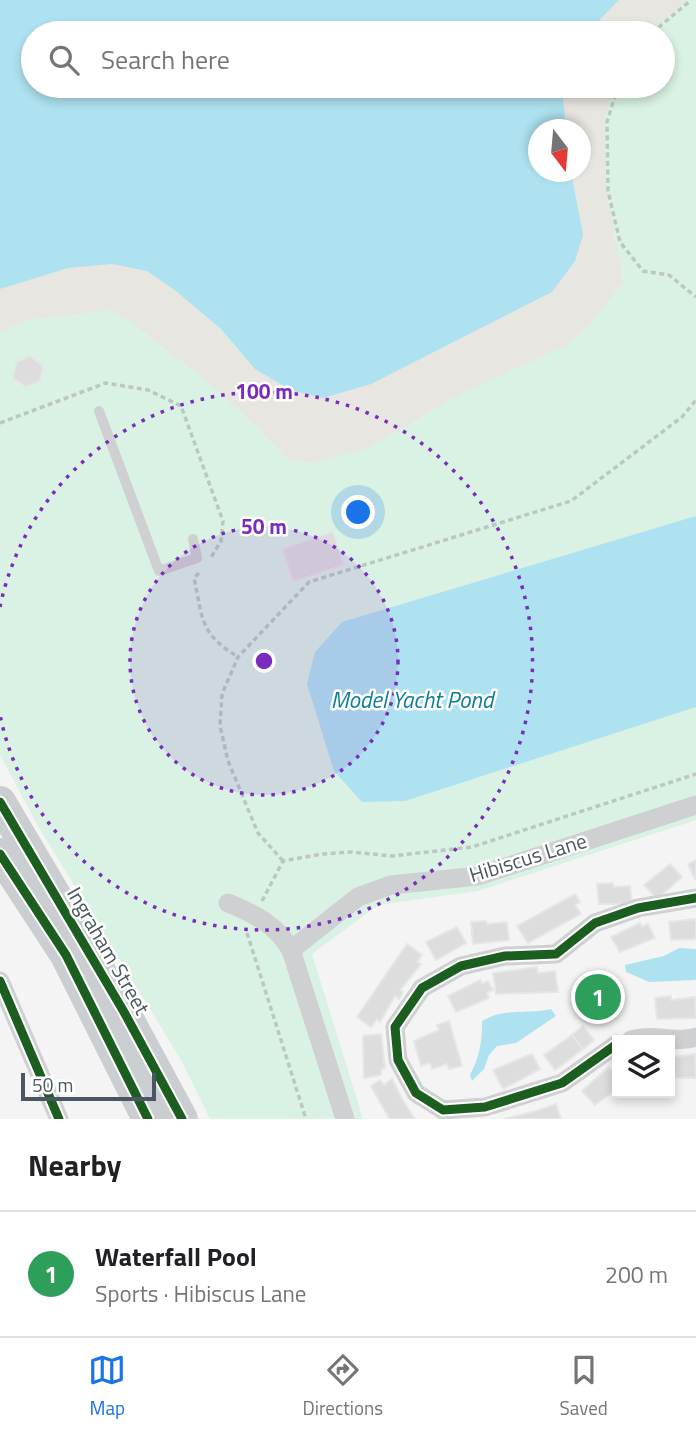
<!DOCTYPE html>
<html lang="en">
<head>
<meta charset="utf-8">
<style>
	body { margin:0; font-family:"Titillium Web",sans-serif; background:#f6f6f6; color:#202124 }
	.controls { position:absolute; right:21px; bottom:21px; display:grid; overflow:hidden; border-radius:0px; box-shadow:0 4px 10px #0003 }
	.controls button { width:63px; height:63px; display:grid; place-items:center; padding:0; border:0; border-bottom:2px solid #e0e0e0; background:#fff; color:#202124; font:35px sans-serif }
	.compass { position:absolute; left:528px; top:119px; width:63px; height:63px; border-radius:50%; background:#fff; box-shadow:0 4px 10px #0003; rotate:164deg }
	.scale { position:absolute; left:21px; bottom:18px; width:135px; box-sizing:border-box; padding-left:7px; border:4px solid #4a5661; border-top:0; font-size:19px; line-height:24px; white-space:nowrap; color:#4a5661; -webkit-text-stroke:5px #fff; paint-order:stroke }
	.you { position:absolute; left:359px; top:513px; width:24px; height:24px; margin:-18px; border:5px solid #fff; border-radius:50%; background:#1a73e8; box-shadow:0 0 0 10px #1a73e833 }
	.badge { display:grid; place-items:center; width:46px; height:46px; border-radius:50%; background:#1a73e8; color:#fff; font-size:23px; font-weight:700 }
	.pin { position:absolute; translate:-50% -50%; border:4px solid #fff; box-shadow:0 2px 7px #0006 }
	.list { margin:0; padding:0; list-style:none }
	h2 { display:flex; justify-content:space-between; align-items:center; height:91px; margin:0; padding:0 28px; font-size:30px }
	h2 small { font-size:23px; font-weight:400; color:#757577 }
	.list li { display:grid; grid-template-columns:46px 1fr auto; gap:21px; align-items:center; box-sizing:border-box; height:126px; padding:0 28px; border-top:2px solid #e0e0e0 }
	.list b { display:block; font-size:26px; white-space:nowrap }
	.list p { margin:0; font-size:23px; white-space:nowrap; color:#757577 }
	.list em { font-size:23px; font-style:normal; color:#757577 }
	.icon { flex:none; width:38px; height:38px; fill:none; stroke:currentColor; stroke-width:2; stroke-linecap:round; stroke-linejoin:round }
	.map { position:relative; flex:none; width:696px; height:1119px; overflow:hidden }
	.search { position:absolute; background:#fff; box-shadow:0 4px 10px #0003; left:21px; right:21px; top:21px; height:77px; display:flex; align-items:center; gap:18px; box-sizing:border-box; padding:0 24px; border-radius:38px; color:#757577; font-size:26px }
	.sheet { height:217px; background:#fff }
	nav { display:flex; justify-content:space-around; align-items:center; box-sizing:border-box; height:98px; border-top:2px solid #e0e0e0; background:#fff; font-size:19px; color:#757577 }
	nav a { display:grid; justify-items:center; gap:4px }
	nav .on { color:#1a73e8 }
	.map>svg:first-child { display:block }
</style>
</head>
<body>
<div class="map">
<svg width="696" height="1119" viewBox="0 0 696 1119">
	<rect width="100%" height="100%" fill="#f4f4f4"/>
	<!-- green -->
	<polygon fill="#d9f2e3" points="619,0 696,0 696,820 478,891 378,905 312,954 363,1119 210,1119 181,1060 38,826 0,755 0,289 583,235 571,172 580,172 580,130 566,129 562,86 663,86 663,33 587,33"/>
	<!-- sand -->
	<g fill="#e7e6e1">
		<polygon points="619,0 687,0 648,33 587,33"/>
		<path d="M562,86H615L604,122L606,192L624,281L593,321L568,344L459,395L366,449L309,463L286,458L259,428L210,384L129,320L108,310L26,320L0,332V289C41,272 103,252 147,271C187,288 227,337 255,369L571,179V172H580V130L566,129Z"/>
	</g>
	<!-- water -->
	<g fill="#aee2f0">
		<polygon points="0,0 619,0 587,33 33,33 33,86 562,86 566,129 538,130 538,172 571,172 583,235 575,261 552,292 371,384 323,398 290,390 255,369 221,329 176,291 147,271 112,264 68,268 0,289"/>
		<polygon points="696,516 696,707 405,801 362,802 334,771 307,684 315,652 342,622"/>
		<polygon points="679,948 696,949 696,980 649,982 626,972 625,965 664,956"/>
		<polygon points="594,980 603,980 608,985 609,1006 604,1015 594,1016 589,1011 588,987"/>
		<path d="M551,1009L556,1016L516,1043L497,1046L489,1055L484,1069L472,1081L470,1075C480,1056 482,1042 482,1021C507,1007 523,1015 551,1009Z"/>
	</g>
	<!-- building -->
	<g fill="#ddddde" stroke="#e5e6e7" stroke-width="2">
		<polygon points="30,356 43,366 40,381 26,387 13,378 16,362"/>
		<polygon points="333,531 344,565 293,582 282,549"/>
		<polygon points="696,860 696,878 695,879 688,864"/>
		<polygon points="670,864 682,877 657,899 644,885"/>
		<polygon points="613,883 614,887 630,886 632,904 599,904 597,884"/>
		<polygon points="575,894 580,902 575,905 581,914 528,943 517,926"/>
		<polygon points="696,919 696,939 671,940 669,922"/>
		<polygon points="486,921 487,924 507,922 509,940 473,944 471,922"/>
		<polygon points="640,923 642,927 648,924 655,938 620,952 611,937"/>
		<polygon points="457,927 466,943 436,960 426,942"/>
		<polygon points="407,944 422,955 417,962 421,964 400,990 403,992 399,999 395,996 380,1022 377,1019 371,1027 357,1017"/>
		<polygon points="537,967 538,973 555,971 558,992 496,994 493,973"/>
		<polygon points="480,980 482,984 488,981 493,990 487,993 489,998 456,1012 448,996"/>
		<polygon points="671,996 671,1000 695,997 696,1018 657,1019 655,998"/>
		<polygon points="449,1021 462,1066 449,1069 447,1064 432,1069 430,1063 421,1066 414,1041 439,1030 437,1025"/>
		<polygon points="583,1026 594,1040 583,1049 572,1035"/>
		<polygon points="381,1034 385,1068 381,1069 381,1075 364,1078 363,1036"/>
		<polygon points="572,1035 583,1049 555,1070 544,1055"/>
		<polygon points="532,1054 540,1069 503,1089 493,1070"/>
		<polygon points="695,1054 696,1078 675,1078 673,1057"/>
		<polygon points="609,1067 617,1076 617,1089 595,1105 582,1091"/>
		<polygon points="392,1079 402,1099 415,1119 390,1119 382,1106 371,1086 380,1080 384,1085"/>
		<polygon points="556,1104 561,1119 504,1119 536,1111"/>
	</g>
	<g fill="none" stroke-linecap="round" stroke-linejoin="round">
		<!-- path -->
		<g stroke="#bcc7c4" stroke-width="3.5" stroke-dasharray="5 3.5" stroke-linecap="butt">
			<polyline points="652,33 691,0"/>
			<polyline points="618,86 607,122 608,191 620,242 643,271 669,275 696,297"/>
			<polyline points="0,423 106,383 148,390 181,406 223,521 221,541 210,559"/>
			<path d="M199,573L194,578C203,619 199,633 238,657"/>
			<polyline points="283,861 258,833 228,761 220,726 222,694 238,657 309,582 571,501 682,417 696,400"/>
			<polyline points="262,901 283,861 322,854 352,852 392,856 472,847 696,774"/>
			<polyline points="247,933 306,1119"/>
		</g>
		<!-- lane -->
		<polyline stroke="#ced0d2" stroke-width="10" points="99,411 159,571 197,558 193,539"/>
		<!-- street -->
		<g stroke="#ced0d2" stroke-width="19">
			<path d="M228,903C253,913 277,925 291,950L345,1119"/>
			<polyline points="291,950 358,897 391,885 478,876 696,805"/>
			<polyline points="0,981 59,1119"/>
			<path d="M631,1040C656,1033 674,1044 696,1037"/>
			<polyline points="617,1044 562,1083 485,1107 443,1110 416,1093 398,1060 395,1027 422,988 461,966 505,956 556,954 595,923 638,908 696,898"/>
		</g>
		<!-- primary -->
		<g stroke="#caced1" stroke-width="32">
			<polyline points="0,802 124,1012 182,1119"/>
			<polyline points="0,854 66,955 148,1119"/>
		</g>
		<defs>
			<g id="cycleway">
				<polyline points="0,802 124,1012 182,1119"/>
				<polyline points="0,854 66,955 148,1119"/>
				<polyline points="0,981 59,1119"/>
				<polyline points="617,1044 562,1083 485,1107 443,1110 416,1093 398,1060 395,1027 422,988 461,966 505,956 556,954 595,923 638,908 696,898"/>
			</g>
		</defs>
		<!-- cycleway casing -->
		<use href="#cycleway" stroke="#fff" stroke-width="13"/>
		<!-- cycleway -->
		<use href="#cycleway" stroke="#1b5e20" stroke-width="9"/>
	</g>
	<!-- distance rings -->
	<circle cx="264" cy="661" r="134" fill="#7b2cbf" fill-opacity=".12"/>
	<g fill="none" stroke="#7b2cbf" stroke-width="3.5" stroke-dasharray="3.5 7">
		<circle cx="264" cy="661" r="134"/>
		<path d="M0 607A269 269 0 1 1 0 715"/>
	</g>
	<g text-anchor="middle" stroke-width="5" stroke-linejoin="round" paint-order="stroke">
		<!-- street labels -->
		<g font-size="21" fill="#4a5661" stroke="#fff">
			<text transform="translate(528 858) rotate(-17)" y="7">Hibiscus Lane</text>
			<text transform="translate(108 951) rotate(60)" y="7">Ingraham Street</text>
		</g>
		<!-- water labels -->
		<g font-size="23" font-style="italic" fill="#0c7c9b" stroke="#fff">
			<text x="412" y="708">Model Yacht Pond</text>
		</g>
	</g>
	<circle cx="264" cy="661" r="10" fill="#7b2cbf" stroke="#fff" stroke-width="3.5"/>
	<g font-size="21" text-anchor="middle" font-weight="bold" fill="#7b2cbf" stroke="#fff" stroke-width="5" stroke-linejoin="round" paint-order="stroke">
		<text x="264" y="399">100 m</text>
		<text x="264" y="534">50 m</text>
	</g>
</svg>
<div class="controls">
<button><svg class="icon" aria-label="layers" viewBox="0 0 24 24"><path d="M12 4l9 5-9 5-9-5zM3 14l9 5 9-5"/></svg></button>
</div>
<svg class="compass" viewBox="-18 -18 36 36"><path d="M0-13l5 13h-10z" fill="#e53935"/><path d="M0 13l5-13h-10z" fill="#757577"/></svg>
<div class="scale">50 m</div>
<div class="you"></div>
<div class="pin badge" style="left:598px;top:997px;background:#2e9e5b">1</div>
<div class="search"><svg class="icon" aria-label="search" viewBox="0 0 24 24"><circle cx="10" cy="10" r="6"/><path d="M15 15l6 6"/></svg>Search here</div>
</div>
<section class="sheet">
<h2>Nearby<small></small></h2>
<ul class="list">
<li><span class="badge" style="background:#2e9e5b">1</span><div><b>Waterfall Pool</b><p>Sports · Hibiscus Lane</p></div><em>200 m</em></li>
</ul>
</section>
<nav>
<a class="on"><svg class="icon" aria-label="map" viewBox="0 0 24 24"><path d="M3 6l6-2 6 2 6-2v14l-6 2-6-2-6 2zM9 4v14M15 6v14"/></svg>Map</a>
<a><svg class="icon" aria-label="directions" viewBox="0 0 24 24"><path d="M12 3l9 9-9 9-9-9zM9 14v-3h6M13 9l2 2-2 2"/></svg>Directions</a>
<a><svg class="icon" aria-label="saved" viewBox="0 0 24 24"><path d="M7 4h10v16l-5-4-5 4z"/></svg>Saved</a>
</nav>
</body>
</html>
